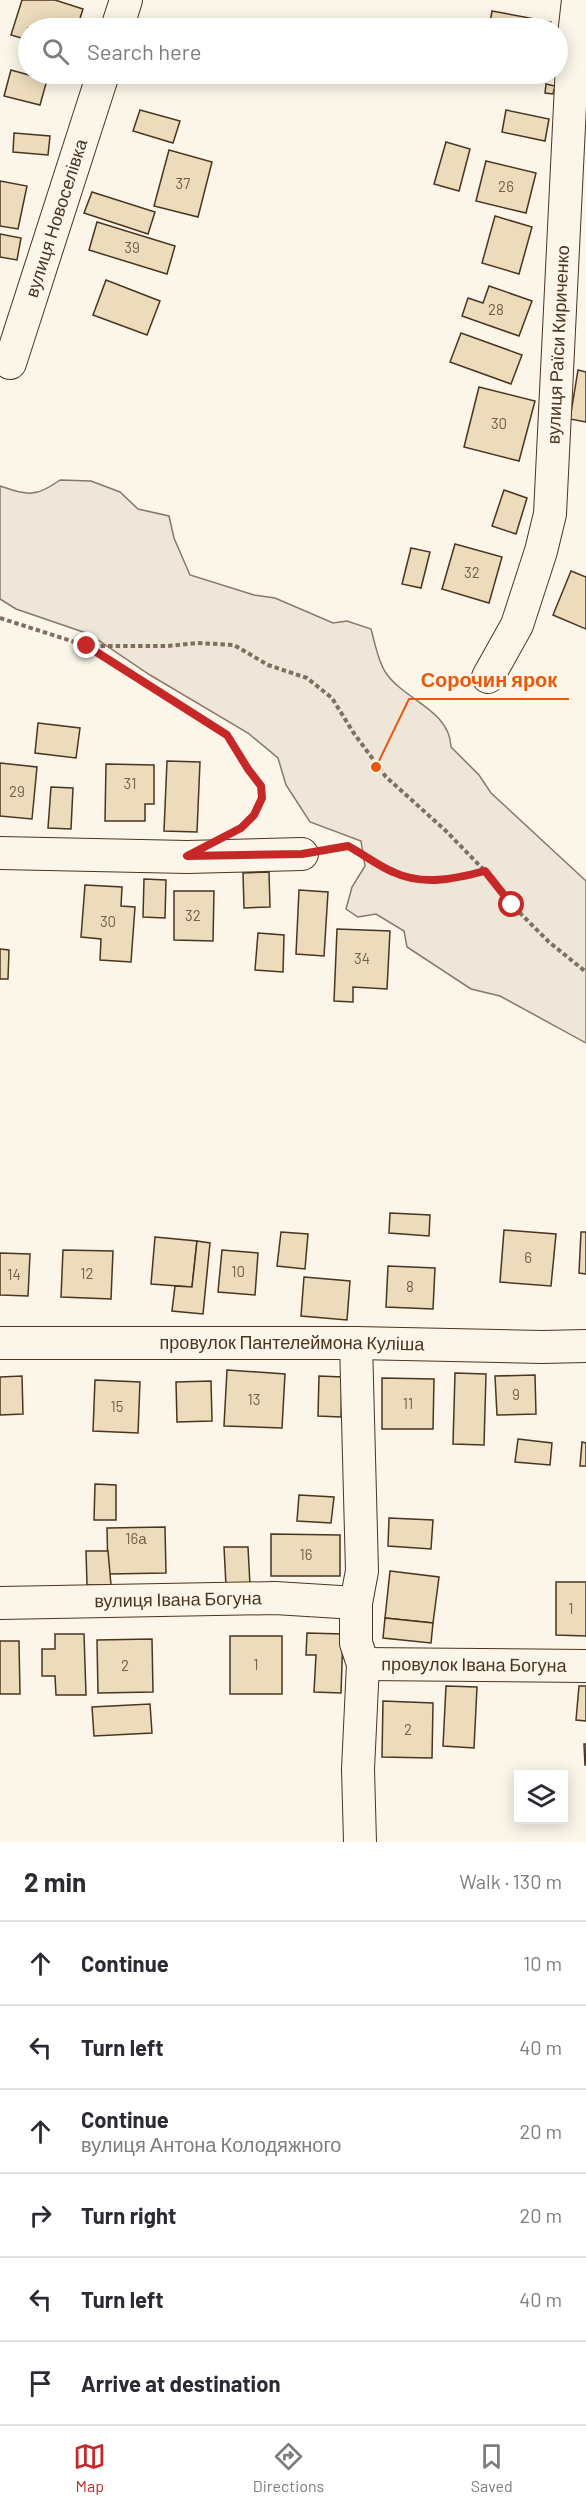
<!DOCTYPE html>
<html lang="en">
<head>
<meta charset="utf-8">
<style>
	body { margin:0; font-family:Barlow,sans-serif; background:#f7f7f7; color:#2b2b33 }
	.controls { position:absolute; right:18px; bottom:18px; display:grid; overflow:hidden; border-radius:0px; box-shadow:0 3px 15px #0003 }
	.controls button { width:54px; height:54px; display:grid; place-items:center; padding:0; border:0; border-bottom:2px solid #e1e1e2; background:#fff; color:#2b2b33; font:30px sans-serif }
	.stop { position:absolute; width:18px; height:18px; margin:-14px; border:4px solid #c62828; border-radius:50%; background:#fff }
	.stop.end { background:#c62828; border-color:#fff; box-shadow:0 2px 6px #0008 }
	.list { margin:0; padding:0; list-style:none }
	h2 { display:flex; justify-content:space-between; align-items:center; height:78px; margin:0; padding:0 24px; font-size:26px }
	h2 small { font-size:20px; font-weight:400; color:#7c7c81 }
	.list li { display:grid; grid-template-columns:39px 1fr auto; gap:18px; align-items:center; box-sizing:border-box; height:84px; padding:0 24px; border-top:2px solid #e1e1e2 }
	.list b { display:block; font-size:22px; white-space:nowrap }
	.list p { margin:0; font-size:20px; white-space:nowrap; color:#7c7c81 }
	.list em { font-size:20px; font-style:normal; color:#7c7c81 }
	.icon { flex:none; width:33px; height:33px; fill:none; stroke:currentColor; stroke-width:2; stroke-linecap:round; stroke-linejoin:round }
	.map { position:relative; flex:none; width:586px; height:1842px; overflow:hidden }
	.search { position:absolute; background:#fff; box-shadow:0 3px 15px #0003; left:18px; right:18px; top:18px; height:66px; display:flex; align-items:center; gap:15px; box-sizing:border-box; padding:0 21px; border-radius:33px; color:#7c7c81; font-size:22px }
	.sheet { height:582px; background:#fff }
	nav { display:flex; justify-content:space-around; align-items:center; box-sizing:border-box; height:84px; border-top:2px solid #e1e1e2; background:#fff; font-size:16px; color:#7c7c81 }
	nav a { display:grid; justify-items:center; gap:3px }
	nav .on { color:#c62828 }
	.map>svg:first-child { display:block }
</style>
</head>
<body>
<div class="map">
<svg width="586" height="1842" viewBox="0 0 586 1842">
	<rect width="100%" height="100%" fill="#fbf6e9"/>
	<!-- green -->
	<path fill="#ede6d9" stroke="#887966" stroke-width="1.5" d="M60,480L91,481L120,492L138,509L169,516L174,538L190,575L254,595L275,598L333,623L347,621L371,629C375,643 378,662 386,673C404,700 450,710 451,747L479,775L491,793L586,881V1043L500,996L471,989L407,947L404,931L376,914L358,917L346,909L352,887L365,866L361,841L310,822L286,785L278,758L248,733L150,675L89,634L16,609L0,599V486C28,495 35,498 60,480Z"/>
	<!-- building -->
	<g fill="#ecdcbc" stroke="#4a3520" stroke-width="1.5">
		<polygon points="22,0 55,0 83,9 77,28 28,28 28,40 11,35"/>
		<polygon points="492,11 551,22 549,28 489,28"/>
		<polygon points="11,70 47,80 40,105 4,96"/>
		<polygon points="546,84 555,86 553,94 545,93"/>
		<polygon points="140,110 180,121 173,143 133,131"/>
		<polygon points="506,110 549,119 545,141 502,132"/>
		<polygon points="14,133 50,136 48,155 13,152"/>
		<polygon points="446,142 470,149 459,191 434,184"/>
		<polygon points="169,150 212,162 198,217 154,206"/>
		<polygon points="486,161 536,173 526,213 476,201"/>
		<polygon points="0,181 27,186 18,229 0,226"/>
		<polygon points="92,192 155,212 148,234 84,213"/>
		<polygon points="495,216 532,227 519,274 482,263"/>
		<polygon points="97,222 175,246 167,274 89,250"/>
		<polygon points="0,234 21,238 17,260 0,257"/>
		<polygon points="106,280 160,301 147,335 93,315"/>
		<polygon points="489,286 532,301 519,336 462,316 468,298 483,303"/>
		<polygon points="461,333 522,355 511,384 450,362"/>
		<polygon points="578,370 586,372 586,422 570,419"/>
		<polygon points="479,387 535,401 519,461 464,447"/>
		<polygon points="504,490 527,498 516,534 492,526"/>
		<polygon points="455,544 502,557 489,603 442,589"/>
		<polygon points="411,548 430,552 421,588 402,584"/>
		<polygon points="571,571 586,577 586,629 553,615"/>
		<polygon points="38,723 80,728 76,758 35,753"/>
		<polygon points="167,761 200,762 197,832 164,831"/>
		<polygon points="0,763 37,767 32,819 0,816"/>
		<polygon points="106,764 154,765 154,804 145,804 145,821 105,821"/>
		<polygon points="51,787 73,788 71,829 48,828"/>
		<polygon points="269,872 270,907 244,908 243,873"/>
		<polygon points="144,879 166,880 165,918 143,917"/>
		<polygon points="85,885 122,887 121,906 135,907 131,962 100,960 101,939 81,937"/>
		<polygon points="299,890 328,892 324,956 296,954"/>
		<polygon points="174,891 214,891 213,941 174,940"/>
		<polygon points="337,929 390,931 387,989 353,987 353,1002 334,1001"/>
		<polygon points="258,933 284,935 283,972 255,970"/>
		<polygon points="0,949 9,950 8,979 0,979"/>
		<polygon points="390,1213 430,1215 429,1236 389,1233"/>
		<polygon points="504,1230 556,1234 551,1286 500,1282"/>
		<polygon points="281,1232 308,1234 305,1269 277,1266"/>
		<polygon points="581,1232 586,1232 586,1274 579,1273"/>
		<polygon points="155,1237 197,1241 192,1287 151,1284"/>
		<polygon points="197,1241 210,1243 203,1314 172,1311 175,1286 192,1287"/>
		<polygon points="63,1250 113,1251 111,1299 61,1297"/>
		<polygon points="222,1250 258,1253 255,1295 218,1292"/>
		<polygon points="0,1253 30,1254 28,1296 0,1295"/>
		<polygon points="388,1266 435,1268 433,1309 386,1307"/>
		<polygon points="304,1277 350,1281 347,1320 301,1316"/>
		<polygon points="227,1370 285,1374 282,1428 224,1426"/>
		<polygon points="455,1373 486,1374 484,1445 453,1444"/>
		<polygon points="535,1375 536,1414 497,1415 495,1376"/>
		<polygon points="22,1376 23,1414 0,1415 0,1377"/>
		<polygon points="319,1376 342,1377 341,1417 318,1416"/>
		<polygon points="382,1378 434,1379 433,1429 382,1429"/>
		<polygon points="95,1380 140,1382 138,1433 93,1431"/>
		<polygon points="211,1381 212,1421 177,1422 176,1382"/>
		<polygon points="518,1439 552,1443 550,1465 515,1462"/>
		<polygon points="582,1442 586,1443 586,1466 580,1466"/>
		<polygon points="95,1484 116,1485 116,1520 94,1520"/>
		<polygon points="299,1495 334,1497 331,1523 297,1521"/>
		<polygon points="389,1518 433,1520 431,1549 388,1546"/>
		<polygon points="165,1527 166,1573 108,1574 107,1528"/>
		<polygon points="271,1534 340,1535 340,1576 271,1576"/>
		<polygon points="224,1547 248,1547 250,1585 226,1586"/>
		<polygon points="86,1551 108,1551 111,1585 87,1585"/>
		<polygon points="390,1571 439,1577 433,1623 385,1618"/>
		<polygon points="556,1582 586,1582 586,1636 556,1635"/>
		<polygon points="385,1618 433,1623 431,1643 383,1638"/>
		<polygon points="307,1633 343,1634 341,1693 314,1692 316,1655 306,1655"/>
		<polygon points="55,1634 84,1634 86,1695 56,1695 55,1676 42,1676 42,1649 55,1649"/>
		<rect x="230" y="1636" width="52" height="58"/>
		<polygon points="152,1639 153,1692 98,1693 97,1640"/>
		<polygon points="0,1641 19,1641 20,1694 0,1694"/>
		<polygon points="446,1686 477,1687 474,1748 443,1746"/>
		<polygon points="579,1686 586,1686 586,1721 576,1720"/>
		<polygon points="383,1701 433,1703 432,1758 382,1757"/>
		<polygon points="150,1704 152,1733 94,1736 92,1707"/>
		<polygon points="584,1744 586,1744 586,1765 585,1765"/>
	</g>
	<g fill="none" stroke-linecap="round" stroke-linejoin="round">
		<defs>
			<g id="minor">
				<polyline points="117,28 126,0"/>
				<path id="s1" d="M10,363L103,74"/>
				<path id="s2" d="M488,677L517,625L541,551L550,514L573,44L578,0"/>
				<polyline points="0,853 187,857 302,854"/>
				<path id="s3" d="M0,1343H356L542,1347L586,1346"/>
				<polyline points="356,1343 362,1571 356,1603 356,1643 363,1664 358,1769 360,1842"/>
				<path id="s4" d="M0,1603L275,1598L356,1603"/>
				<path id="s5" d="M363,1664L586,1666"/>
			</g>
		</defs>
		<!-- minor casing -->
		<use href="#minor" stroke="#4a3520" stroke-width="34"/>
		<!-- path -->
		<g stroke="#7f6f5c" stroke-width="4" stroke-dasharray="4.5 3" stroke-linecap="butt">
			<polyline points="0,618 87,646 167,646 197,643 234,645 268,665 307,678 332,698 353,732 386,777 445,830 485,871 512,905 549,942 586,972"/>
			<polyline points="88,646 227,736 247,769 262,786 262,798 254,815 246,822"/>
			<path d="M333,848L348,846C363,853 377,865 392,872C422,886 454,879 484,872"/>
		</g>
		<!-- minor -->
		<use href="#minor" stroke="#fbf6e9" stroke-width="32"/>
	</g>
	<g fill="none" stroke-linecap="round" stroke-linejoin="round">
		<!-- route -->
		<path stroke="#c62828" stroke-width="8" d="M87,646L227,735L248,769L261,786L262,798L254,815L241,828L187,856L302,854L348,846C363,854 377,865 393,872C423,886 454,879 485,871L512,905"/>
	</g>
	<g text-anchor="middle" stroke-width="4.5" stroke-linejoin="round" paint-order="stroke">
		<!-- number labels -->
		<g font-size="15" fill="#725f47">
			<text x="183" y="189">37</text>
			<text x="506" y="192">26</text>
			<text x="132" y="253">39</text>
			<text x="496" y="315">28</text>
			<text x="499" y="429">30</text>
			<text x="472" y="578">32</text>
			<text x="130" y="789">31</text>
			<text x="17" y="797">29</text>
			<text x="193" y="921">32</text>
			<text x="108" y="927">30</text>
			<text x="362" y="964">34</text>
			<text x="528" y="1263">6</text>
			<text x="238" y="1277">10</text>
			<text x="87" y="1279">12</text>
			<text x="14" y="1280">14</text>
			<text x="410" y="1292">8</text>
			<text x="516" y="1400">9</text>
			<text x="254" y="1405">13</text>
			<text x="408" y="1409">11</text>
			<text x="117" y="1412">15</text>
			<text x="136" y="1544">16а</text>
			<text x="306" y="1560">16</text>
			<text x="571" y="1614">1</text>
			<text x="256" y="1670">1</text>
			<text x="125" y="1671">2</text>
			<text x="408" y="1735">2</text>
		</g>
		<!-- street labels -->
		<g font-size="18" fill="#4a3520" stroke="#fbf6e9">
			<text dy="6" stroke="none"><textPath href="#s1" startOffset="152">вулиця Новоселівка</textPath></text>
			<text dy="6" stroke="none"><textPath href="#s2" startOffset="345">вулиця Раїси Кириченко</textPath></text>
			<text dy="6" stroke="none"><textPath href="#s3" startOffset="292">провулок Пантелеймона Куліша</textPath></text>
			<text dy="6" stroke="none"><textPath href="#s4" startOffset="178">вулиця Івана Богуна</textPath></text>
			<text dy="6" stroke="none"><textPath href="#s5" startOffset="111">провулок Івана Богуна</textPath></text>
		</g>
	</g>
	<!-- callouts -->
	<path fill="none" stroke="#e8590c" stroke-width="2" d="M376 767L409 699H569"/>
	<circle fill="#e8590c" stroke="#fbf6e9" stroke-width="2" cx="376" cy="767" r="6"/>
	<g font-size="20" text-anchor="middle" font-weight="bold" fill="#e8590c" stroke="#fbf6e9" stroke-width="4.5" stroke-linejoin="round" paint-order="stroke">
		<text x="489" y="687">Сорочин ярок</text>
	</g>
</svg>
<div class="controls">
<button><svg class="icon" aria-label="layers" viewBox="0 0 24 24"><path d="M12 4l9 5-9 5-9-5zM3 14l9 5 9-5"/></svg></button>
</div>
<div class="stop" style="left:512px;top:905px"></div>
<div class="stop end" style="left:87px;top:646px"></div>
<div class="search"><svg class="icon" aria-label="search" viewBox="0 0 24 24"><circle cx="10" cy="10" r="6"/><path d="M15 15l6 6"/></svg>Search here</div>
</div>
<section class="sheet">
<h2>2 min<small>Walk · 130 m</small></h2>
<ul class="list">
<li><svg class="icon" aria-label="ahead" viewBox="0 0 24 24"><path d="M12 20V5M6 11l6-6 6 6"/></svg><div><b>Continue</b></div><em>10 m</em></li>
<li><svg class="icon" aria-label="left" viewBox="0 0 24 24"><path d="M17 20v-9H6M10 6l-5 5 5 5"/></svg><div><b>Turn left</b></div><em>40 m</em></li>
<li><svg class="icon" aria-label="ahead" viewBox="0 0 24 24"><path d="M12 20V5M6 11l6-6 6 6"/></svg><div><b>Continue</b><p>вулиця Антона Колодяжного</p></div><em>20 m</em></li>
<li><svg class="icon" aria-label="right" viewBox="0 0 24 24"><path d="M7 20v-9h11M14 6l5 5-5 5"/></svg><div><b>Turn right</b></div><em>20 m</em></li>
<li><svg class="icon" aria-label="left" viewBox="0 0 24 24"><path d="M17 20v-9H6M10 6l-5 5 5 5"/></svg><div><b>Turn left</b></div><em>40 m</em></li>
<li><svg class="icon" aria-label="arrive" viewBox="0 0 24 24"><path d="M6 21V4h12l-3 4 3 4H6"/></svg><div><b>Arrive at destination</b></div></li>
</ul>
</section>
<nav>
<a class="on"><svg class="icon" aria-label="map" viewBox="0 0 24 24"><path d="M3 6l6-2 6 2 6-2v14l-6 2-6-2-6 2zM9 4v14M15 6v14"/></svg>Map</a>
<a><svg class="icon" aria-label="directions" viewBox="0 0 24 24"><path d="M12 3l9 9-9 9-9-9zM9 14v-3h6M13 9l2 2-2 2"/></svg>Directions</a>
<a><svg class="icon" aria-label="saved" viewBox="0 0 24 24"><path d="M7 4h10v16l-5-4-5 4z"/></svg>Saved</a>
</nav>
</body>
</html>
